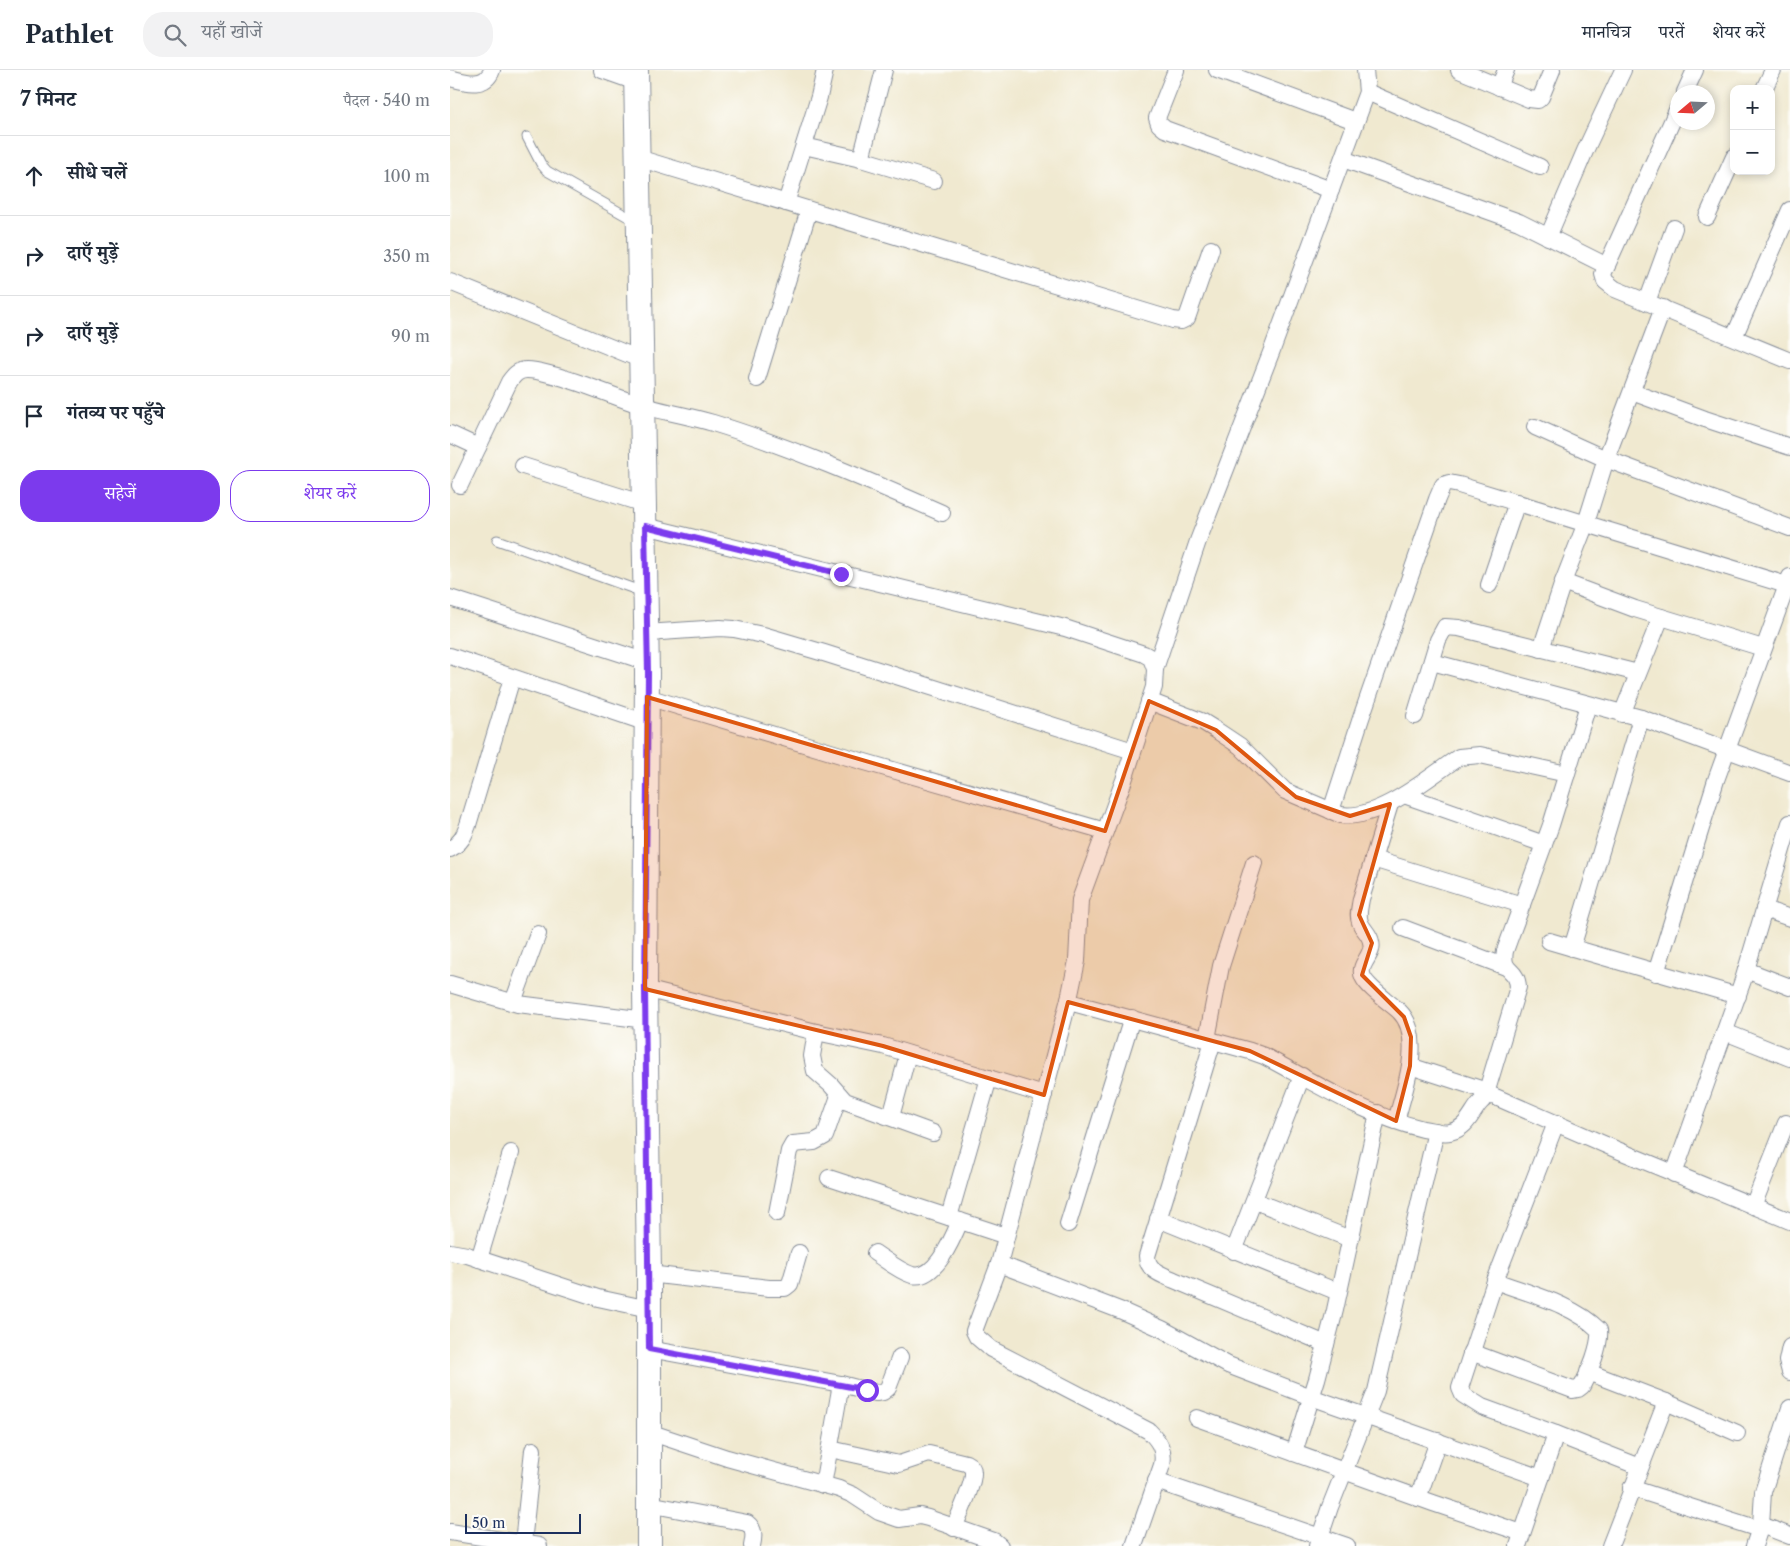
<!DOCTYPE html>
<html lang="hi">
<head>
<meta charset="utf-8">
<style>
	body { margin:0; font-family:"Libre Caslon Text","Noto Serif Devanagari",serif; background:#f2f2f3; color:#1f2937 }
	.controls { position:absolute; right:15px; top:15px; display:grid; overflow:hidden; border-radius:10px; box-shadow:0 2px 8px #0003 }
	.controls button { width:45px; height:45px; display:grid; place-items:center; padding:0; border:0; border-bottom:1px solid #e0e1e3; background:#fff; color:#1f2937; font:25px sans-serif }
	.compass { position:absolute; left:1220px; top:15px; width:45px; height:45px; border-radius:50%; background:#fff; box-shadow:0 2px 8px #0003; rotate:251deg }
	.scale { position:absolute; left:15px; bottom:12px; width:116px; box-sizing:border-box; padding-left:5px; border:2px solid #1b2f5e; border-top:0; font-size:14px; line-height:18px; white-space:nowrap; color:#1b2f5e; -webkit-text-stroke:4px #fdfcf7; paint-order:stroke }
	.stop { position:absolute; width:15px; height:15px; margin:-11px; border:4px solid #7c3aed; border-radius:50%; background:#fff }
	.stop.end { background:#7c3aed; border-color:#fff; box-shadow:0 1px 5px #0008 }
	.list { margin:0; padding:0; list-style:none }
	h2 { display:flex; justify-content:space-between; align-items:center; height:65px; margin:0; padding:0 20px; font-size:21px }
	h2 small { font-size:16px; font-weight:400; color:#747a83 }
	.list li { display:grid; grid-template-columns:32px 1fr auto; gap:15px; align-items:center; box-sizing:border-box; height:80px; padding:0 20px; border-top:1px solid #e0e1e3 }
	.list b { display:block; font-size:19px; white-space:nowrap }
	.list em { font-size:16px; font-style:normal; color:#747a83 }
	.actions { display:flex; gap:10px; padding:15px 20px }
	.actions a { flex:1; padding:11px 0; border:1px solid #7c3aed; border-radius:20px; text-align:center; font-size:18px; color:#7c3aed }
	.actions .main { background:#7c3aed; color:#fff }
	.icon { flex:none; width:28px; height:28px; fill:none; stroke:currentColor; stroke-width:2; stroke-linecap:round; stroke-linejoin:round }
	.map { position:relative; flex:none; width:1340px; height:1476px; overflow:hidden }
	header { display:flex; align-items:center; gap:30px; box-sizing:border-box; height:70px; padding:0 25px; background:#fff; border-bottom:1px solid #e0e1e3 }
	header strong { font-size:24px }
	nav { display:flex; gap:28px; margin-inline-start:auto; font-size:18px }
	.search { width:350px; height:45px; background:#f2f2f3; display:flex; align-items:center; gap:12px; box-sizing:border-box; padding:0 18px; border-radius:20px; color:#747a83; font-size:19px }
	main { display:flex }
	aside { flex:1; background:#fff }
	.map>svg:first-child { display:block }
</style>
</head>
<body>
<header>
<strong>Pathlet</strong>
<div class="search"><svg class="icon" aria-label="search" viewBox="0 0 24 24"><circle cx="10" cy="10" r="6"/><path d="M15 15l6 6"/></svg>यहाँ खोजें</div>
<nav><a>मानचित्र</a><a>परतें</a><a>शेयर करें</a></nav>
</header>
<main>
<aside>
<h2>7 मिनट<small>पैदल · 540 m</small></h2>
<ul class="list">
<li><svg class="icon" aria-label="ahead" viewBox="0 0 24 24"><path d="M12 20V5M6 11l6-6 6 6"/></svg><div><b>सीधे चलें</b></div><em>100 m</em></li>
<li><svg class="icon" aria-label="right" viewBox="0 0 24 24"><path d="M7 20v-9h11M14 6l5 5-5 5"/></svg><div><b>दाएँ मुड़ें</b></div><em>350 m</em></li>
<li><svg class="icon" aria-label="right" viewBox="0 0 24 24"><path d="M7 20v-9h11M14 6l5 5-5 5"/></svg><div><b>दाएँ मुड़ें</b></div><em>90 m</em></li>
<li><svg class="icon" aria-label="arrive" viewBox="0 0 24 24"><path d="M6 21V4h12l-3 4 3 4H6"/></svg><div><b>गंतव्य पर पहुँचे</b></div></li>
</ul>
<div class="actions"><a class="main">सहेजें</a><a>शेयर करें</a></div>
</aside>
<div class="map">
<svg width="1340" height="1476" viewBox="0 0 1340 1476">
	<rect width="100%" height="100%" fill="#fdfcf7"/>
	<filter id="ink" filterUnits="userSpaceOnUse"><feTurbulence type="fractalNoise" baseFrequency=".02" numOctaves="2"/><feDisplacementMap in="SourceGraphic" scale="10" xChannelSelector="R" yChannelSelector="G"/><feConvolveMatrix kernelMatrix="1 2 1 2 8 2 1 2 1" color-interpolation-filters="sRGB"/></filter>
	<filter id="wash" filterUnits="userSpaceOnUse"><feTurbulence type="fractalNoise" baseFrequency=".0096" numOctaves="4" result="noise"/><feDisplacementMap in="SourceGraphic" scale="20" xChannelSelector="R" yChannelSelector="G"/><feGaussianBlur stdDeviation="1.12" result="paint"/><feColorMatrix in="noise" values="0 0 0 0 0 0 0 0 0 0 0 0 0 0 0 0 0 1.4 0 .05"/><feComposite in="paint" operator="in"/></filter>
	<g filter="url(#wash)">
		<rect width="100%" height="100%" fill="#f0e9d0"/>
	</g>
	<g filter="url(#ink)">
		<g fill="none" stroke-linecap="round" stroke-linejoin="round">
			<defs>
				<g id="lane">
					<polyline points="77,67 91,94 97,101 187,152"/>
					<polyline points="47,470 193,522"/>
				</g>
				<g id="street">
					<polyline points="152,0 186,12"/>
					<polyline points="726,0 707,48 709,54 715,59 881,120"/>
					<polyline points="767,0 905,51"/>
					<polyline points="1009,0 1079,29 1088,30 1091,27 1102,0"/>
					<path d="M0,8C15,12 35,19 42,0"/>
					<polyline points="1049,17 1056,0"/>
					<polyline points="1314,19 1323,0"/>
					<polyline points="917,22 1090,97"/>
					<polyline points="1235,22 1245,0"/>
					<polyline points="1228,38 1153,204 1155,211 1165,219 1340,291"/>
					<polyline points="354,76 411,89 484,111"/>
					<polyline points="188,88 723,250 731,251 737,248 761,179"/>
					<polyline points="411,89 434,0"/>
					<polyline points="893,89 1069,152 1157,196"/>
					<polyline points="336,133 369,27 375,0"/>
					<polyline points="1257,147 1284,87"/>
					<polyline points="1098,167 1135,81 1173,0"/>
					<polyline points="0,212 192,290"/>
					<polyline points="1197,232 1224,158"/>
					<polyline points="1284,267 1340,140"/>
					<polyline points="307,309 359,140"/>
					<polyline points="1182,322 1255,349 1340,377"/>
					<polyline points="1085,357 1156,389 1340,458"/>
					<polyline points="0,364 28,377"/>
					<polyline points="73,396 194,434"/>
					<path d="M10,415L59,312C64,305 68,300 77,300C86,300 95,303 103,305C134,313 162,326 193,336C216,342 240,346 263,353C341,377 417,410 492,443"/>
					<path d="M195,456L615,558L694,584L701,588L705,599L704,617L674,710L630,830L627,891L619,929L623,933L800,981L814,986C865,1013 917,1046 973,1059C982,1060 991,1064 1000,1062C1023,1057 1022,1032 1041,1025L1165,1079L1340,1151"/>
					<polyline points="1113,512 1185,539 1313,578"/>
					<polyline points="1039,515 1067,432"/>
					<polyline points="0,528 197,592"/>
					<polyline points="196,563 270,558 284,559 313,565 374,583 683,681"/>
					<polyline points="1091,579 1113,512 1136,453 1156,389 1213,238"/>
					<polyline points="0,586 197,653"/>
					<polyline points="982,592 1191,648 1340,703"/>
					<polyline points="705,599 748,471 822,280 917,22 915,0"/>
					<polyline points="197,627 394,686 655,761"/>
					<path d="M699,631L753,652L766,660L790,676L835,721L891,745C928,751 980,706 1009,687L1030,685L1117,704"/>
					<polyline points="1172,644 1211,547"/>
					<polyline points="965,646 988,570 995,557 1009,558 1188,603"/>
					<polyline points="954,725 1094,774"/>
					<path d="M940,734L911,829C910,836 907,845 910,852C912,859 920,864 921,872C925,885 907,894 913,907C918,918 939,932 949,941C975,966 954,1021 946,1051"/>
					<polyline points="881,741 911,648 987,429 993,415 999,413 1009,415 1340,516"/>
					<path d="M0,779C11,773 14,766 18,755L62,608"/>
					<polyline points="923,789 1072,835"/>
					<polyline points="1314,839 1340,848"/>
					<polyline points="953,858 1056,897"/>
					<polyline points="1099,871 1288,926"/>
					<polyline points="1122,878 1191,648"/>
					<polyline points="1296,900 1340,917"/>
					<polyline points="1206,903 1266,710 1340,507"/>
					<polyline points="0,914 68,934 196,950"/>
					<polyline points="195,919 366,962 433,976 594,1025"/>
					<path d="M619,929L549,1194L524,1261L527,1267L541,1279L699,1361C709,1371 715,1380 712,1395L684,1476"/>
					<polyline points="63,932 88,864"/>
					<polyline points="366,962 362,986 365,1001 381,1015 395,1031 483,1063"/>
					<polyline points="1275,962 1340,988"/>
					<polyline points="757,969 771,896 804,793"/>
					<path d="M763,971L697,1186C697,1201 713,1205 724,1210L876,1274"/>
					<polyline points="960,996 1037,1021"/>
					<path d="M1035,1027L1068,917C1067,897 1051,904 1055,881L1101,755L1138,635"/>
					<polyline points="441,1047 458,984"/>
					<polyline points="1106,1053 1045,1211 1010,1318 1013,1325 1032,1337 1106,1364 1190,1397"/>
					<polyline points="1224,1104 1293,910 1340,753"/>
					<polyline points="379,1108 556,1166"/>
					<polyline points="805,1131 900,1169"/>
					<polyline points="1303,1136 1336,1053"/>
					<polyline points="327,1143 339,1081 343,1074 364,1072 375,1066 389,1026"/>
					<polyline points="499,1147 539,1008"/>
					<polyline points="708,1149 888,1222"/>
					<polyline points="618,1154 682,948"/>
					<polyline points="784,1181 852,1006"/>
					<polyline points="0,1182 17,1185 148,1228 199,1239"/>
					<path d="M425,1183C436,1190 449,1201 462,1205C485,1211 503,1168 510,1151"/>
					<polyline points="29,1189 61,1083"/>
					<polyline points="549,1194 672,1241 712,1259 778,1295 861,1327 1091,1408"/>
					<polyline points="199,1204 319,1218 335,1218 340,1214 349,1183"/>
					<polyline points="1340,1277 1337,1291 1340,1302"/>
					<polyline points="199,1279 391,1314 426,1323 433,1322 438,1318 450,1287"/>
					<path d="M1021,1282L1123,1320L1128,1319L1132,1316C1139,1303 1151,1275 1149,1260C1123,1234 1080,1224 1045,1211"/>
					<polyline points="1138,1302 1216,1332 1287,1363"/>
					<polyline points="747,1348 983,1433 1072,1463"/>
					<polyline points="199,1362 277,1388 389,1419 403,1425 429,1442 449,1449 470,1446 478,1448 544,1471 550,1476"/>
					<path d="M380,1379L449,1394L479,1384L516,1393C520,1395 523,1398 523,1402C524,1414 509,1445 504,1458"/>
					<polyline points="844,1383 867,1309 885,1240 928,1043"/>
					<polyline points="706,1411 897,1476"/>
					<polyline points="373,1415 391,1314"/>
					<polyline points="1181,1418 1309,1459"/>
					<polyline points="968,1428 988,1371"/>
					<path d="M199,1434L297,1453C305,1459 304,1467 302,1476"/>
					<polyline points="1311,1455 1340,1466"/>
					<polyline points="0,1462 89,1476"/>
					<polyline points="73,1473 83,1380"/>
					<polyline points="867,1476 880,1437 926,1321 986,1061"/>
					<polyline points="1068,1476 1106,1364"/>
					<polyline points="1160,1476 1216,1332"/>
					<polyline points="1304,1476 1311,1455 1313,1422 1340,1338"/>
				</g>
				<polyline id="secondary" points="186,0 197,603 195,919 199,1204 199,1476"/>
			</defs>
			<!-- lane casing -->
			<use href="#lane" stroke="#868c97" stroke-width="11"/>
			<!-- street casing -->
			<use href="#street" stroke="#868c97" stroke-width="18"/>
			<!-- secondary casing -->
			<use href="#secondary" stroke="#868c97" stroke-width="26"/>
			<!-- lane -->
			<use href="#lane" stroke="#fff" stroke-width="9"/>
			<!-- street -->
			<use href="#street" stroke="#fff" stroke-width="16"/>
			<!-- secondary -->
			<use href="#secondary" stroke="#fff" stroke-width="24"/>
		</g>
	</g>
	<g fill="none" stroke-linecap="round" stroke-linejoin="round" filter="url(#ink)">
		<!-- route -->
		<polyline stroke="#7c3aed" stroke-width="6" points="391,504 195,456 198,603 195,919 199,1279 417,1320"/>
	</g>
	<!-- marked area -->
	<path fill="#de5710" fill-opacity="0.2" stroke="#de5710" stroke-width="4" stroke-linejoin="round" d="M197,627L655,761L699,631L766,660L846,727L900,746L940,734L909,845L922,873L912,905L954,947L961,967L960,996L946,1051L800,981L618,932L594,1025L433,976L195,919Z"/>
</svg>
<div class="controls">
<button>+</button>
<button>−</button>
</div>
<svg class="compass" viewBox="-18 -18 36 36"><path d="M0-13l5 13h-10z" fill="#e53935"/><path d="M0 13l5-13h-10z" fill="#747a83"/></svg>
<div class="scale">50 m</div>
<div class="stop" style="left:417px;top:1320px"></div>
<div class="stop end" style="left:391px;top:504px"></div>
</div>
</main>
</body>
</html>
